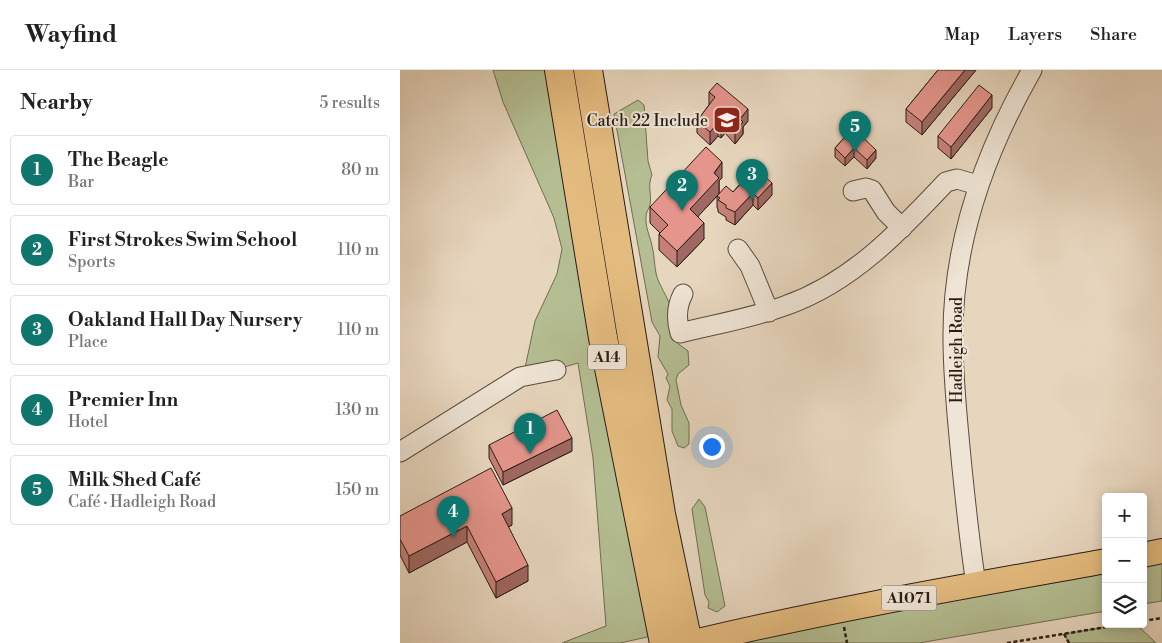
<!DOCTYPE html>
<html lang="en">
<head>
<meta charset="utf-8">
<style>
	body { margin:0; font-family:"Libre Bodoni",serif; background:#f2f2f2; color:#202124 }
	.controls { position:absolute; right:15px; bottom:15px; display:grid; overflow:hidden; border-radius:5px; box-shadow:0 2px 12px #0003 }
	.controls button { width:45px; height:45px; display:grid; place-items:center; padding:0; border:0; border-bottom:1px solid #e0e0e0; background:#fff; color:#202124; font:25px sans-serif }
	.you { position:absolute; left:311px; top:376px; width:18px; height:18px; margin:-12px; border:4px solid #fff; border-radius:50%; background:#1a73e8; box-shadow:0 0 0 8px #1a73e833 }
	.badge { display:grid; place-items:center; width:32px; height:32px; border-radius:50%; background:#0f766e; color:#fff; font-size:16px; font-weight:700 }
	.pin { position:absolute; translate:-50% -41px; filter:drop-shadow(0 1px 2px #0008) }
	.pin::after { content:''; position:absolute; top:26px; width:18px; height:15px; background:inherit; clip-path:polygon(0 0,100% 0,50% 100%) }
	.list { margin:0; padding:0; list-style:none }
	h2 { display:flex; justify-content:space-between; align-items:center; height:65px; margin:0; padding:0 20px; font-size:21px }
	h2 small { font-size:16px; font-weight:400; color:#757577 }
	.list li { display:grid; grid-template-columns:32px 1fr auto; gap:15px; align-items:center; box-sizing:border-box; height:70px; margin:0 10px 10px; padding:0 10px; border:1px solid #e0e0e0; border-radius:5px }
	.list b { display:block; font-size:19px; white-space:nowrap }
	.list p { margin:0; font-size:16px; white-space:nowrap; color:#757577 }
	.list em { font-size:16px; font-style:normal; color:#757577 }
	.icon { flex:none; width:28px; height:28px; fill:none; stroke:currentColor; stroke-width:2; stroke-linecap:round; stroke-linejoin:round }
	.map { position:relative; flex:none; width:762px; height:573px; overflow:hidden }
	header { display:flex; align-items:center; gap:30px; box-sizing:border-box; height:70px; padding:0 25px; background:#fff; border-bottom:1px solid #e0e0e0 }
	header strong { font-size:24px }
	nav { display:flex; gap:28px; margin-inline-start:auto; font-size:18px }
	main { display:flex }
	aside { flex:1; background:#fff }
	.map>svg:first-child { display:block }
</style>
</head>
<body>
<header>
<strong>Wayfind</strong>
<nav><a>Map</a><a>Layers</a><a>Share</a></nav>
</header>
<main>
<aside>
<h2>Nearby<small>5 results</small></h2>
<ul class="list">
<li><span class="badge">1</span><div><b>The Beagle</b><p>Bar</p></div><em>80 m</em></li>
<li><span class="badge">2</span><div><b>First Strokes Swim School</b><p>Sports</p></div><em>110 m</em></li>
<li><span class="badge">3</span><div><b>Oakland Hall Day Nursery</b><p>Place</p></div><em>110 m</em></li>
<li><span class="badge">4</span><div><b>Premier Inn</b><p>Hotel</p></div><em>130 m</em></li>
<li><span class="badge">5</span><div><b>Milk Shed Café</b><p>Café · Hadleigh Road</p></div><em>150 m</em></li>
</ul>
</aside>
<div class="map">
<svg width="762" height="573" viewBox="0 0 762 573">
	<rect width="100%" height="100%" fill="#e7d6be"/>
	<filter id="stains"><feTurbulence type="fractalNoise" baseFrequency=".004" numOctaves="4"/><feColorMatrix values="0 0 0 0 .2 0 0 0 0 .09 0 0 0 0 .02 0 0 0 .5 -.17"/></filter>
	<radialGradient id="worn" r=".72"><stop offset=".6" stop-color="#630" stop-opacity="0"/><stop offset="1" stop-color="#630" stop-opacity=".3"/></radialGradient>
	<!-- green -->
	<g fill="#b4be92" stroke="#6e6e53">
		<polygon points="93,0 148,0 252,566 220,573 162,573 206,556 193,388 178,293 134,306 125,298 135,251 157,204 162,179 154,148 103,32"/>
		<path d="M238,30L244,35L248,91L252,105C247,116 252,124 250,135C249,139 246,142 246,146C245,158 250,165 252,176C255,187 254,200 258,210C268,232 280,247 276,272L288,281L289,295L278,304L276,310L281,335L289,353V374L284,378L278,376L272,361V339L267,330L270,316L266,308L268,304L258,287L260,266L252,252L214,44Z"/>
		<polygon points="299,429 305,437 325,536 317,542 308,538 309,532 305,525 292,439"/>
		<polygon points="762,481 762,531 743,534 743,485"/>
		<polygon points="706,491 706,541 519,573 340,573"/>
		<polygon points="725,554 736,554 756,573 669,573 664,564"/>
	</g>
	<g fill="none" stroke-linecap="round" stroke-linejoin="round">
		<defs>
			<g id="minor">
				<polyline points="453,121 466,118 472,120 486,142 502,158"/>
				<polyline points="338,179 350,196 369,242"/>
				<path d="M283,224C276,237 276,249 280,263C316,254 353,248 387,235C452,212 500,161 546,112L557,109L578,115"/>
				<polyline points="0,382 120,307 156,300"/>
				<path d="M576,514C570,476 566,437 562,398C558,355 553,312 553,269C552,174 585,82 632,0"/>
			</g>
			<g id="major">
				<polyline points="743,485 762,481"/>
				<path d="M290,573C427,540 567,516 706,491"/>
			</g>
			<g id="highway">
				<polyline points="159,0 203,268 264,573"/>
				<polyline points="188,0 261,444 288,573"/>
			</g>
		</defs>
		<!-- minor casing -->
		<use href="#minor" stroke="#584b3e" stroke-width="21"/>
		<!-- major casing -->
		<use href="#major" stroke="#281d14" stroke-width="26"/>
		<!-- highway casing -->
		<use href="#highway" stroke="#281d14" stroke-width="30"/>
		<!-- path -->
		<g stroke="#281d14" stroke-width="2.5" stroke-dasharray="4 2.5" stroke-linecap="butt">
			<polyline points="743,551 762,548"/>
			<polyline points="444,557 447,573"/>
			<polyline points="664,564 669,573"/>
			<polyline points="607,573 725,554"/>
		</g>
		<!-- minor -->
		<use href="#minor" stroke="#efe4d5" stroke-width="19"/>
		<!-- major -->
		<use href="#major" stroke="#e4bb7f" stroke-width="24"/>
		<!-- highway -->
		<use href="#highway" stroke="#e4bb7f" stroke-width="28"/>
	</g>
	<!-- wall -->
	<g fill="#c58078" stroke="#281d14">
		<polygon points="538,0 576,0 522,65 506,52 506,39"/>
		<polygon points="309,22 348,51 343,57 343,64 335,74 325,63 321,68 318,66 310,75 297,63 297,51 309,35"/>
		<polygon points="592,38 551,89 538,78 538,66"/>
		<polygon points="453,58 476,88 467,99 454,87 445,96 435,87 435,78"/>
		<polygon points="339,99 372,125 358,140 353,135 335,155 326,150 326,147 318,142 318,139 317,138 317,126 298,146 304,169 277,197 259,180 259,164 260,163 250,153 250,137 322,108 319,111 319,123 333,122 341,113 339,112"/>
		<polygon points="89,375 172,381 103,415 89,388"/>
		<polygon points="0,446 112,455 108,457 128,511 96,528 67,472 9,503 0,485"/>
	</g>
	<!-- shaded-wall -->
	<g fill="#a06862" stroke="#281d14">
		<polygon points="565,0 576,0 522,65 522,52"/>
		<polygon points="592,25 592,38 551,89 551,77"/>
		<polygon points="348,39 348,51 343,57 343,64 335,74 335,61 340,49"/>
		<polygon points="325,50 325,63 321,68 321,56"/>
		<polygon points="318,53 318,66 310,75 310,62"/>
		<polygon points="454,78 454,87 445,96 445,88"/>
		<polygon points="476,80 476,88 467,99 467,90"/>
		<polygon points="322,92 322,108 319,111 319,124 290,155 290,139"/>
		<polygon points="372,113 372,125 358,140 358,128"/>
		<polygon points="353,123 353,135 335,155 335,142"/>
		<polygon points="304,153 304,169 277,197 277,181"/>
		<polygon points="172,368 172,381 103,415 103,402"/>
		<polygon points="112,438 112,455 102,460 102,444"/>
		<polygon points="67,456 67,472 9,503 9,486"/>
		<polygon points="128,495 128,511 96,528 96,512"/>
	</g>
	<!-- building -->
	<g fill="#e5958c" stroke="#281d14">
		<polygon points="538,0 565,0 522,52 506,39"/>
		<polygon points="317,13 348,39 340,49 343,52 335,61 325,50 321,56 318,53 310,62 297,51 315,27 309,22"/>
		<polygon points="579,15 592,25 551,77 538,66"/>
		<polygon points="453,58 476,80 467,90 454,78 445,88 435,78"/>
		<polygon points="306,77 322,92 314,103 319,108 290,139 304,153 277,181 259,164 268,155 250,137"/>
		<polygon points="347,90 372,113 358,128 353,123 335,142 326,138 326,135 318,130 320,128 317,126 326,116 333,122 347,107 339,99"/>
		<polygon points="157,340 172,368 103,402 89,375"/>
		<polygon points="91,398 112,438 102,444 128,495 96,512 67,456 9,486 0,469 0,446"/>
	</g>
	<!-- icons -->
	<defs>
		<symbol id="school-square" viewBox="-11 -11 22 22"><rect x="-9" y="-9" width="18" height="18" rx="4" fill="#8f2418" stroke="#efe4d5"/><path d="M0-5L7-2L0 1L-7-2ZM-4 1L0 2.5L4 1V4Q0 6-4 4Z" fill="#fff"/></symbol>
	</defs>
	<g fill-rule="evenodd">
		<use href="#school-square" x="311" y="34" width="32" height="32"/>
	</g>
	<g text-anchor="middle" stroke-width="4" stroke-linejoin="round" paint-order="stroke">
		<!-- shield labels -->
		<g fill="#efe4d5" stroke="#64594e" stroke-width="1">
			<rect x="188" y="274.5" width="38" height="25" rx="4"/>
			<rect x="481.5" y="515.5" width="55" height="25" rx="4"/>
		</g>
		<g font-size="15" font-weight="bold" fill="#281d14">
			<text x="207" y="292">A14</text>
			<text x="509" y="533">A1071</text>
		</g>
		<!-- poi labels -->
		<g font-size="16" fill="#281d14" stroke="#efe4d5" text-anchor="end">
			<text x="308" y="56">Catch 22 Include</text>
		</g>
		<!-- street labels -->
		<g font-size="16" fill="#281d14" stroke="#efe4d5">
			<text transform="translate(556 280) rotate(-90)" y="6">Hadleigh Road</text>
		</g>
	</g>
	<rect width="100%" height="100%" filter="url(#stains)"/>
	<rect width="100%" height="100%" fill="url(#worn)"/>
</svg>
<div class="controls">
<button>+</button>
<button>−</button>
<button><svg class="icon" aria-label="layers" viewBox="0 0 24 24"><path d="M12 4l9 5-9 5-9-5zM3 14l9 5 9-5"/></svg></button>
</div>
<div class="you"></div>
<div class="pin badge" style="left:130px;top:384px">1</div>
<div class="pin badge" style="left:282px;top:141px">2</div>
<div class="pin badge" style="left:352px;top:130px">3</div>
<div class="pin badge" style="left:53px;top:467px">4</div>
<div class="pin badge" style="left:455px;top:82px">5</div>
</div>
</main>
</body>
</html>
